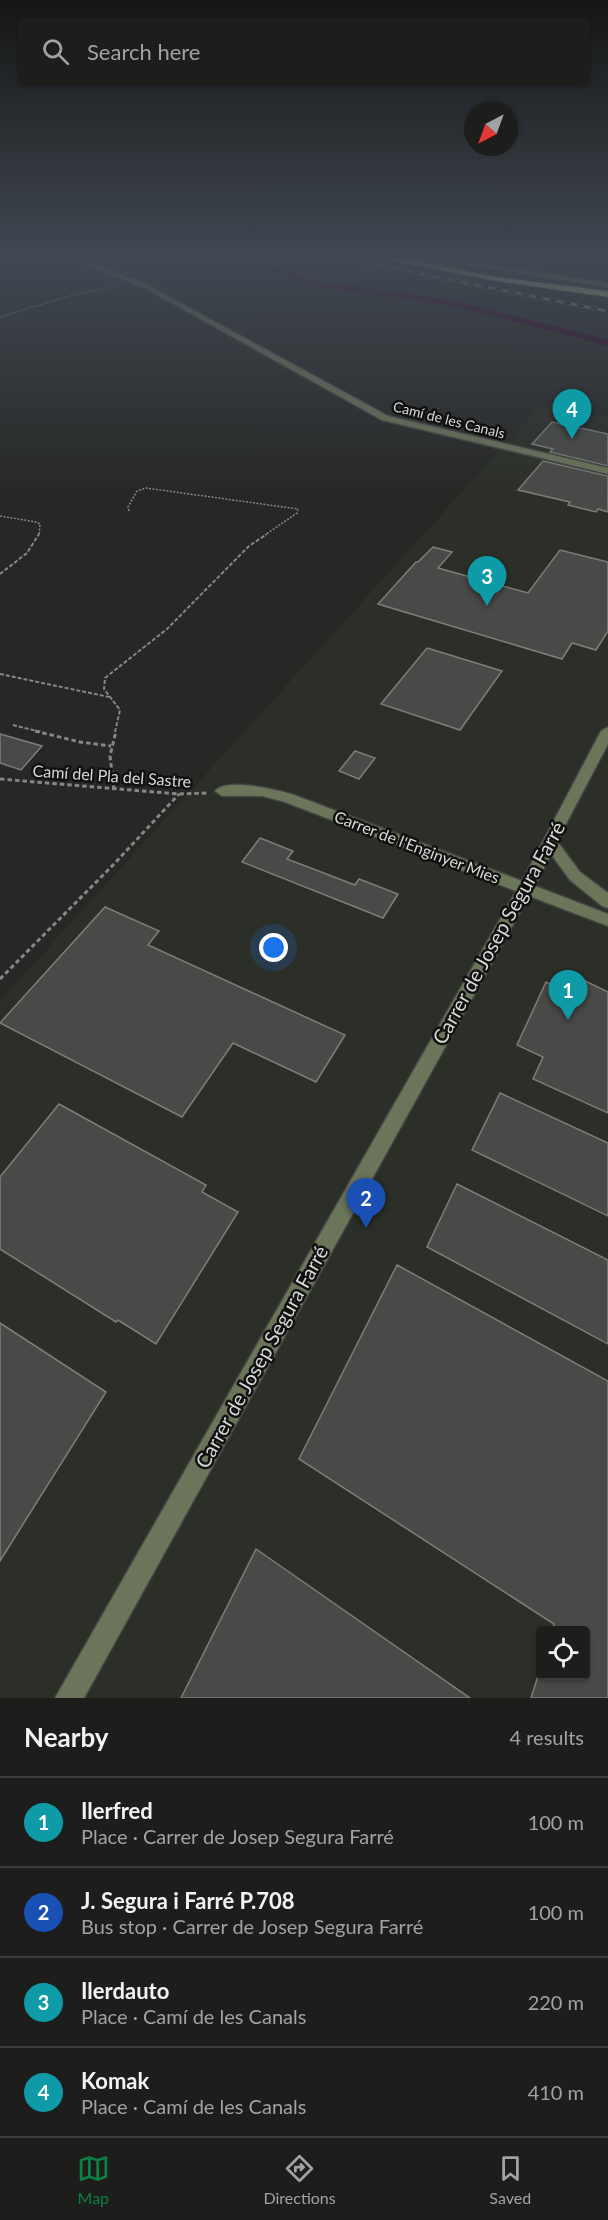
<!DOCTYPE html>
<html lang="en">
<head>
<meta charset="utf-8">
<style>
	body { margin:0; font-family:Lato,sans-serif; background:#2a2b29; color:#f1f3f6 }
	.controls { position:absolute; right:18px; bottom:18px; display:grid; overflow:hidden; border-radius:6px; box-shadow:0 2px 4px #0004 }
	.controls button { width:54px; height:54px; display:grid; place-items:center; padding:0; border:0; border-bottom:2px solid #3b3c3b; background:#1d1e1c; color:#f1f3f6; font:30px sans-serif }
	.compass { position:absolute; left:464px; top:102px; width:54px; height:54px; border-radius:50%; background:#1d1e1c; box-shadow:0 2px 4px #0004; rotate:221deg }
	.you { position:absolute; left:274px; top:948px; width:21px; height:21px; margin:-15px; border:4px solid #fff; border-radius:50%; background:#1a73e8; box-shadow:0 0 0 9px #1a73e833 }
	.badge { display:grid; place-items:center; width:39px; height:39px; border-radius:50%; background:#0b8043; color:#fff; font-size:20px; font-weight:700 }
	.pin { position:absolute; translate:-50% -50px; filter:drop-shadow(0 2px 3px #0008) }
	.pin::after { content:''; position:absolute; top:32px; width:21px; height:18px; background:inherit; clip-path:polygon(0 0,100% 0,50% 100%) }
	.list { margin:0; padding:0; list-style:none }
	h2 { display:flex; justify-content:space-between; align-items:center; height:78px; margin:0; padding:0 24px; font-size:26px }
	h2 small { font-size:20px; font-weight:400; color:#a0a2a3 }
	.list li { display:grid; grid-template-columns:39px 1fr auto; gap:18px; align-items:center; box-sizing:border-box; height:90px; padding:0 24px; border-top:2px solid #3b3c3b }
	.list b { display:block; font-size:22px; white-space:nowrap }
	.list p { margin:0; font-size:20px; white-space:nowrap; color:#a0a2a3 }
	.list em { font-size:20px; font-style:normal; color:#a0a2a3 }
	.icon { flex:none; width:33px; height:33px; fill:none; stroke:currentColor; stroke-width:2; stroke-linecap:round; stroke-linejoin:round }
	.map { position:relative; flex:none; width:608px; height:1698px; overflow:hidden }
	.search { position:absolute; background:#1d1e1c; box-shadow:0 2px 4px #0004; left:18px; right:18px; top:18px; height:66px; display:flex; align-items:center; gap:15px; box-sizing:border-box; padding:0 21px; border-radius:6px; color:#a0a2a3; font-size:22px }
	.sheet { height:438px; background:#1d1e1c }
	nav { display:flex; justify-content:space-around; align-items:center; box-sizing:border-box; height:84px; border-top:2px solid #3b3c3b; background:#1d1e1c; font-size:16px; color:#a0a2a3 }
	nav a { display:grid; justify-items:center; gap:3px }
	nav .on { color:#0b8043 }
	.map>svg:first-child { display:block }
</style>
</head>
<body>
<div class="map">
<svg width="608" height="1698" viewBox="0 0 608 1698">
	<rect width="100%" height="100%" fill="#272826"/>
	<!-- built -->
	<g fill="#2c2f27" fill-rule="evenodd">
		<polygon points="322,256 340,256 608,309 608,313 549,304"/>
		<path d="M540,406L608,417V1698H0V1001ZM540,1630H586V1676H540Z"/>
	</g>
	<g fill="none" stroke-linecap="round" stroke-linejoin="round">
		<!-- canal -->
		<polygon fill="#300024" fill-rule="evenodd" points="227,256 241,256 315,281 448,299 608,340 608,346 448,305 314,287"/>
	</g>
	<!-- building -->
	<g fill="#494a47" stroke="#7d7e7c" stroke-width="1.5">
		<polygon points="552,422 608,434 608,466 550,452 553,449 532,444"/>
		<polygon points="543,461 608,476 608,512 598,509 596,512 568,505 570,502 518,490"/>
		<polygon points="433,547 452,552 438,568 528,593 560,550 608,562 608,631 596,650 572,643 562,659 378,604 416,562 418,562"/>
		<polygon points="427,648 502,671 460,730 381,704"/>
		<polygon points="0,734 42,746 21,770 0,763"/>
		<polygon points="355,751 375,758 359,779 339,771"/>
		<polygon points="260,838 293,851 287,859 355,885 359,879 398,894 383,918 242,862"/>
		<polygon points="105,907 159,931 148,945 345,1035 316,1082 233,1043 182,1117 0,1023"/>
		<polygon points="577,977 608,992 608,1113 533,1079 543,1057 517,1045 546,982 571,994"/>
		<polygon points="500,1093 608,1143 608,1216 472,1150"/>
		<polygon points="59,1104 206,1185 202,1192 238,1212 156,1344 118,1320 116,1322 0,1249 0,1177"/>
		<polygon points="457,1184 608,1260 608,1344 427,1247"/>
		<polygon points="397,1265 608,1381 608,1698 531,1698 538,1676 585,1676 585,1630 552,1630 554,1624 299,1459"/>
		<polygon points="0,1323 106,1392 0,1561"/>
		<polygon points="256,1549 470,1698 181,1698"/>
	</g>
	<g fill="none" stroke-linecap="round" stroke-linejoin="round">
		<defs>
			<g id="minor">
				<polygon points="65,256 75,256 149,286 388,416 608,468 608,474 382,420 145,288"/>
				<polygon points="413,256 432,256 608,283 608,287"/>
				<path d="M608,727V744L557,841L580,872L608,893V908L602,906L570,880L551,854L535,886L608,914V926L529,896L84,1698H55L516,891L285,802L262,796H222L215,791C226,777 278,790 294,795L522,881L601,731Z"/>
			</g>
			<polygon id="highway" points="369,256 388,256 496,277 608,291 608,297 496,281"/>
		</defs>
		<!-- minor casing -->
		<use href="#minor" stroke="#434442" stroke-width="3"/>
		<!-- highway casing -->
		<use href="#highway" stroke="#434442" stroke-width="3"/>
		<!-- path-far2 -->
		<g stroke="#868785" stroke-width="1.5" stroke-dasharray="2 1.5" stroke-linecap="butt">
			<polyline points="0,317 76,294 114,287"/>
			<polyline points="129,511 128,507 137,491 146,488 298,509 297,513 265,535"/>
			<polyline points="0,516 36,522 40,524 39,535"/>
		</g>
		<!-- path-far1 -->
		<g stroke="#868785" stroke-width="2" stroke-dasharray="4 2" stroke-linecap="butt">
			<polyline points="0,574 27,553 39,534"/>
			<polyline points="0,674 109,697"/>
			<polyline points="13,725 41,732"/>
			<polyline points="115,732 120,710 104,689 105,678 167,629 249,546 267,534"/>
		</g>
		<!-- path -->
		<g stroke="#868785" stroke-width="3" stroke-dasharray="4.5 3" stroke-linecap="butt">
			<polyline points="35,731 80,742 111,746"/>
			<polyline points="0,779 179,794 207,793"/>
			<polyline points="114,790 110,756 116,731"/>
			<polyline points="0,979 115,863 179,794"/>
		</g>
		<!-- minor -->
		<use href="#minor" fill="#6b755a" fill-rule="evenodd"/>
		<!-- highway -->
		<use href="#highway" fill="#cae29d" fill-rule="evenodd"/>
		<defs>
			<polyline id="rail" points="330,256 608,311"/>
		</defs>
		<!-- rail casing -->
		<use href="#rail" stroke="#878786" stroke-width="3"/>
		<!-- rail -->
		<use href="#rail" stroke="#101110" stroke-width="2" stroke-dasharray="7" stroke-linecap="butt"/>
	</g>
	<!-- sky -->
	<linearGradient id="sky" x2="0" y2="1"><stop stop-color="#151615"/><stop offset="0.52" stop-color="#414852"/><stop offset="1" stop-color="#414852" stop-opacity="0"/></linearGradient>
	<rect width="608" height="494" fill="url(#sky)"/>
	<g text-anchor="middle" stroke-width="5" stroke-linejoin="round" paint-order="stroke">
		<!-- far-street labels -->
		<g font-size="14" fill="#d8d8d7" stroke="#101110">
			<text transform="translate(449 420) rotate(14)" y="5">Camí de les Canals</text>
		</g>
		<!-- street labels -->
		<g font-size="16" fill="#d8d8d7" stroke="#101110">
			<text transform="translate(112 776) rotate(4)" y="6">Camí del Pla del Sastre</text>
			<text transform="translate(417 847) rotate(21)" y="6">Carrer de l'Enginyer Mies</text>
		</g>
		<!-- near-street labels -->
		<g font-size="20" fill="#d8d8d7" stroke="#101110">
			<text transform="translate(499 933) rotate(-61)" y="7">Carrer de Josep Segura Farré</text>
			<text transform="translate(262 1357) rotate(-61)" y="7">Carrer de Josep Segura Farré</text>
		</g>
	</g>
</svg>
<div class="controls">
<button><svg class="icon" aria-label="locate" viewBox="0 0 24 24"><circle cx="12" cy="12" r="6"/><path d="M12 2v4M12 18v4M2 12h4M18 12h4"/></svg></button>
</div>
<svg class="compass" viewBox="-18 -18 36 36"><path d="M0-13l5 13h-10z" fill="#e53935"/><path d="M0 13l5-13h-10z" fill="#a0a2a3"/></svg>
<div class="you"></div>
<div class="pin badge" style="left:568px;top:1020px;background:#0f9aa8">1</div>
<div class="pin badge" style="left:366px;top:1228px;background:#1a4fb4">2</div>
<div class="pin badge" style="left:487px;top:606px;background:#0f9aa8">3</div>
<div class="pin badge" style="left:572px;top:439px;background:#0f9aa8">4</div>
<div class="search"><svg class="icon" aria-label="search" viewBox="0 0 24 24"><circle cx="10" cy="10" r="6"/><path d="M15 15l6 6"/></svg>Search here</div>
</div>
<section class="sheet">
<h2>Nearby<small>4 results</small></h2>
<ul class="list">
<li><span class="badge" style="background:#0f9aa8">1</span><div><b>Ilerfred</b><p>Place · Carrer de Josep Segura Farré</p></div><em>100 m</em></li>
<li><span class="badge" style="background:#1a4fb4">2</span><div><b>J. Segura i Farré P.708</b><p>Bus stop · Carrer de Josep Segura Farré</p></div><em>100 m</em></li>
<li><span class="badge" style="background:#0f9aa8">3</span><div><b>Ilerdauto</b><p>Place · Camí de les Canals</p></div><em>220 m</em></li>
<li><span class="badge" style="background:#0f9aa8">4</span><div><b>Komak</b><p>Place · Camí de les Canals</p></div><em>410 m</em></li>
</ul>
</section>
<nav>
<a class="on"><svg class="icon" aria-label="map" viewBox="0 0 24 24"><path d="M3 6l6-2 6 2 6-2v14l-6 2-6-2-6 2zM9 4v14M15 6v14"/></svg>Map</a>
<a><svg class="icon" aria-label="directions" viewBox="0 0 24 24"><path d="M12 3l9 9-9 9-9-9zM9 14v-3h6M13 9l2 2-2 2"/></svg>Directions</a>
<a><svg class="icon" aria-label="saved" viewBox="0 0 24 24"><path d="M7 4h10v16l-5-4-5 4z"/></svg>Saved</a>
</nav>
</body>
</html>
